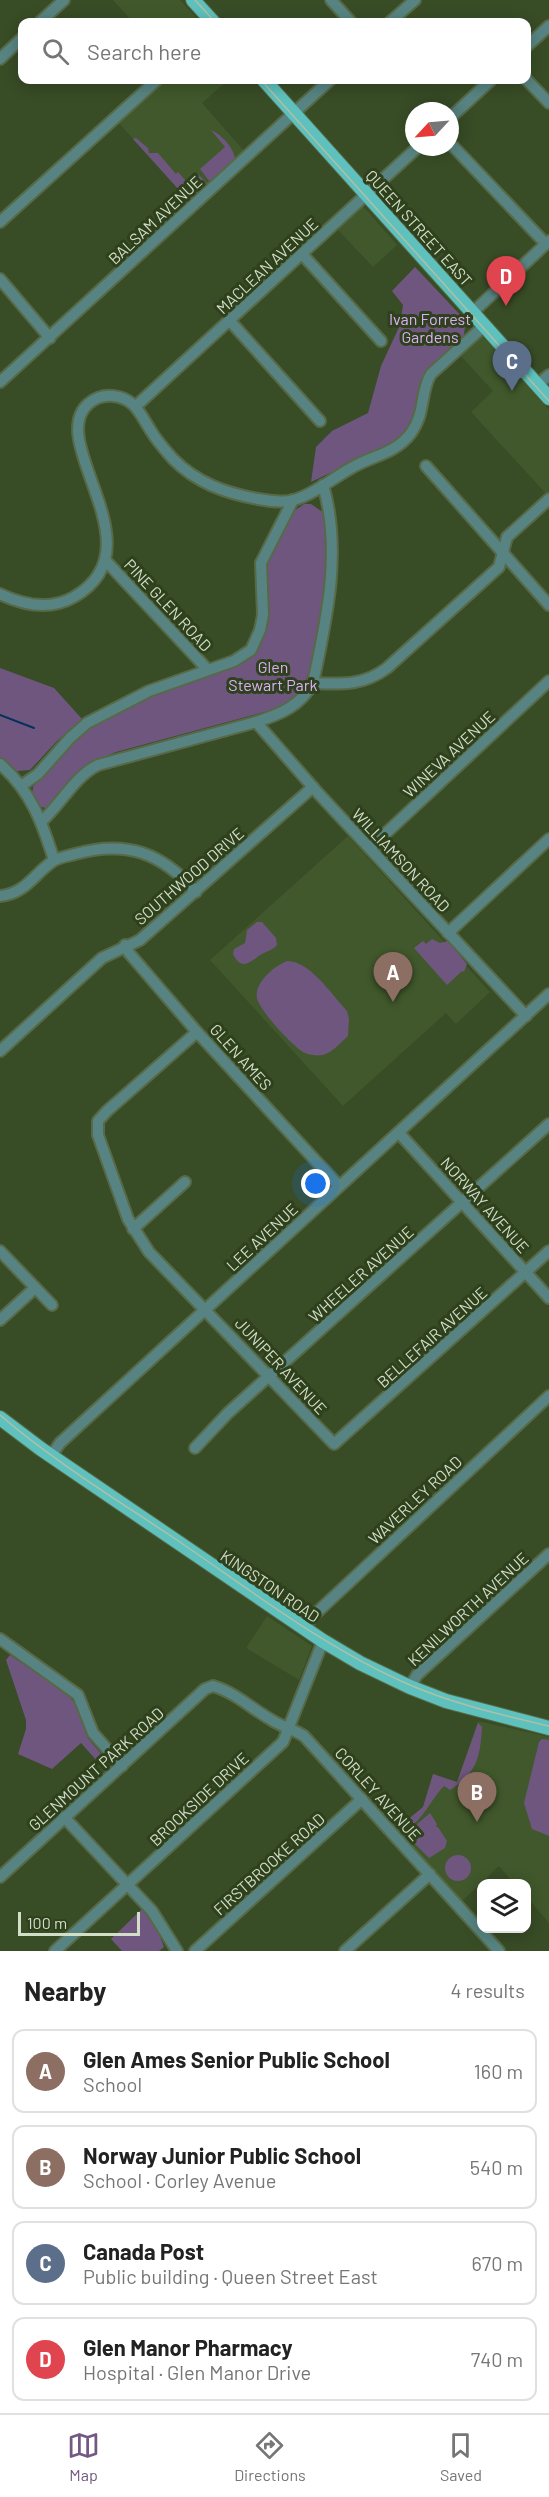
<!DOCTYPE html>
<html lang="en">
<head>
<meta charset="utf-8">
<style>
	body { margin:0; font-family:Barlow,sans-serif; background:#f2f2f2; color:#222 }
	.controls { position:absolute; right:18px; bottom:18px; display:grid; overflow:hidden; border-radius:12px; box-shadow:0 3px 15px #0003 }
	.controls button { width:54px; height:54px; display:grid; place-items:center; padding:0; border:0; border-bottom:2px solid #e0e0e0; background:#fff; color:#222; font:30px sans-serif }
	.compass { position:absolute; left:405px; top:102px; width:54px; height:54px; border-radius:50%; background:#fff; box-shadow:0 3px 15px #0003; rotate:244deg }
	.scale { position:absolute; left:18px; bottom:15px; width:122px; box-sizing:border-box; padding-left:6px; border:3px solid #d2dec8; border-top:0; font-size:16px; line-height:21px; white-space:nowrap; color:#d2dec8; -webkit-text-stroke:4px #2e411c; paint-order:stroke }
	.you { position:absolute; left:316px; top:1184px; width:21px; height:21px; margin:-15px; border:4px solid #fff; border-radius:50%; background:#1a73e8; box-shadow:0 0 0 9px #1a73e833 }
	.badge { display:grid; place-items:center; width:39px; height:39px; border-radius:50%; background:#735883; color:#fff; font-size:20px; font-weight:700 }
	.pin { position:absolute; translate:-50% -50px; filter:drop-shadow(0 2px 3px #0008) }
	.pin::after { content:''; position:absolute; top:32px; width:21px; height:18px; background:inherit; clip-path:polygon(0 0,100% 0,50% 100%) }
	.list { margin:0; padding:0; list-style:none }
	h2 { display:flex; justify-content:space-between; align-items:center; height:78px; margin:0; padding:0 24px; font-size:26px }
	h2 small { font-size:20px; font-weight:400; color:#767676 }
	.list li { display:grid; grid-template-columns:39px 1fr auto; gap:18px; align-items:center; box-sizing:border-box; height:84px; margin:0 12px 12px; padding:0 12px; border:2px solid #e0e0e0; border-radius:12px }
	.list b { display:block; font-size:22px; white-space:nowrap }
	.list p { margin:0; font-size:20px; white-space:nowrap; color:#767676 }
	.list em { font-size:20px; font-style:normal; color:#767676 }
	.icon { flex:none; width:33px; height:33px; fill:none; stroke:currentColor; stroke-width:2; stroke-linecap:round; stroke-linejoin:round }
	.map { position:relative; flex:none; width:549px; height:1951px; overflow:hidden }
	.search { position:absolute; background:#fff; box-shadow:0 3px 15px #0003; left:18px; right:18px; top:18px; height:66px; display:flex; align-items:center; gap:15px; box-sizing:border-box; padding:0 21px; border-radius:12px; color:#767676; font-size:22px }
	.sheet { height:462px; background:#fff }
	nav { display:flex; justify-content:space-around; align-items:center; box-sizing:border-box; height:84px; border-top:2px solid #e0e0e0; background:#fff; font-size:16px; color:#767676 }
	nav a { display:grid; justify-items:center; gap:3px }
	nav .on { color:#735883 }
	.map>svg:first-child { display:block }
</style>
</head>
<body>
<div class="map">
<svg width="549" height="1951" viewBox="0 0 549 1951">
	<rect width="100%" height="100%" fill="#384c26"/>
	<!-- built -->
	<g fill="#40582b">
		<polygon points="113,0 180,0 200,22 133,22"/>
		<polygon points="164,80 228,80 202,103 245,152 190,202 117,121"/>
		<polygon points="363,206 397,245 373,267 338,230"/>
		<polygon points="482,336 549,410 549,497 471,412 493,391 460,355"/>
		<polygon points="348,836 490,992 456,1024 446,1013 343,1106 210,960"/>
		<polygon points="267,1616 312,1646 299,1680 246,1648"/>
		<polygon points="478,1721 549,1737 549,1923 527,1897 526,1884 514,1883 499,1866 461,1902 397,1828 423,1807 433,1774 457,1782"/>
	</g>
	<!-- green -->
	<g fill="#6f567f">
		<path d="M211,130C222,135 234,148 235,159L210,182L200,169L225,147Z"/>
		<polygon points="136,138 148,148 149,153 158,153 176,174 178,172 186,181 190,181 198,174 208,184 189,201 133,139"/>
		<polygon points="415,267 466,321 463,340 443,357 419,405 411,426 396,442 311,482 316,447 332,431 368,413 381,366 400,325 403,305 392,291"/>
		<path d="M304,504H311L324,513L327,535L326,586L316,650L304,686L297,697L279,708L116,752L86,765L48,809L39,806L32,795L33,787C49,769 65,750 83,734C119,704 168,688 210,670C226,664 252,658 261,642C275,615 262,589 266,561L294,511Z"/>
		<polygon points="0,668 54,688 82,719 57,741 30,770 17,771 0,757"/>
		<path d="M257,922H262L276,938L277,945C272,950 270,950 264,953C254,957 243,975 233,954L234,949L245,943L247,930Z"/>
		<polygon points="432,939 440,943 448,941 467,964 464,972 462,971 447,985 414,948 423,941 426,944"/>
		<path d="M287,961C310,961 332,995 347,1011L349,1019L348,1036C341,1042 332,1053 323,1055C318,1056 310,1055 305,1053C294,1048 259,1010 257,998C254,983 274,966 287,961Z"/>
		<polygon points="10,1655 67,1694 74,1702 88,1738 107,1761 106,1771 81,1743 52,1769 18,1754 26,1729 26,1720 6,1660"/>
		<path d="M478,1723L482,1727C480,1759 477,1772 450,1790L444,1786C431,1799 422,1823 403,1831L399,1827L423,1807L433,1774L457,1782Z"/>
		<polygon points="542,1739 549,1740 549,1836 532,1829 524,1803 539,1742"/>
		<polygon points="430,1813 437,1824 436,1827 438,1827 447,1841 445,1848 429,1858 408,1837 416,1825"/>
		<circle cx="458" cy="1868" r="13"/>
		<polygon points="142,1909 156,1926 164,1947 159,1951 122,1951 111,1939"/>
	</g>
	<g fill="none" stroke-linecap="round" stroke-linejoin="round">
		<!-- stream -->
		<polyline stroke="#04325c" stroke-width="2" points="0,715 34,728"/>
		<defs>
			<g id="minor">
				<polyline points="331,0 351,22"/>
				<polyline points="40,22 64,0"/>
				<polyline points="390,22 415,0"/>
				<polyline points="526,47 549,26"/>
				<polyline points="0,59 22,38"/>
				<polyline points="526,79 549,103"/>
				<polyline points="450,118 491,80"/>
				<polyline points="450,143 546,244"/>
				<polyline points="0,222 157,80"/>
				<polyline points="302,254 381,341"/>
				<polyline points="0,279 50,338"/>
				<polyline points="472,313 549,241"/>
				<polyline points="230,321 320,421"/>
				<polyline points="0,382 330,80"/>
				<polyline points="537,385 549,375"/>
				<polyline points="136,406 418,147"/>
				<polyline points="426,466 549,605"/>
				<polyline points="105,560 208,670"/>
				<path d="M0,594C23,605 49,611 74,597C160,548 45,443 88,404C95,398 103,395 113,396C135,398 140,414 151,431C157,441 165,450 173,459C197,483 225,493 258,499C269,501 283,503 294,500C315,494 334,477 353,467C374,455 395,454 411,433C426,412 420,391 431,374L484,326"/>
				<path d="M313,683C341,684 363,686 387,668L499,567L507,537L549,499"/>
				<polyline points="256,722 318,793 526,1016"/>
				<path d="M0,764C31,791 42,822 54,860"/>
				<polyline points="21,786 38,774 70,738 87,723 149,691 234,661 251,650 260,630 263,615 261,563 293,500"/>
				<path d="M42,821C61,804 75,776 98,765L256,722C281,714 300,706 313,683C327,618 342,550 323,485"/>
				<polyline points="370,848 549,681"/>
				<path d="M0,896C25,894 34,874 53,861C59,857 69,856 75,854C126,840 161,852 196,892"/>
				<polyline points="448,933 549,839"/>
				<polyline points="125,945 129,953 197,1032 339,1186"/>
				<polyline points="197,1032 107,1111 98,1121 98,1135 128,1219 149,1252 334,1444 549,1251"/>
				<polyline points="0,1051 102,958 140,940 313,787"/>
				<polyline points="399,1133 549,1298"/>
				<polyline points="133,1229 185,1182"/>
				<polyline points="0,1251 52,1305"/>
				<polyline points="0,1320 35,1288"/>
				<polyline points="195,1448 228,1413 549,1124"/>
				<polyline points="51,1456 60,1443 549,994"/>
				<polyline points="304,1628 313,1616 549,1396"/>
				<polyline points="0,1639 78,1695 93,1733 122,1766"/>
				<polyline points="410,1687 417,1675 549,1554"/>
				<polyline points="64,1817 152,1911 177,1951"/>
				<path d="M0,1877L205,1689L213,1686C234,1692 251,1708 270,1719C280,1726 293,1729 304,1736L499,1951"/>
				<polyline points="55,1951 283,1742 323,1641"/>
				<polyline points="195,1951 362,1799"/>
				<polyline points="345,1951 430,1874"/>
			</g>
			<g id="major">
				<polyline points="193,0 213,22"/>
				<polyline points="264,80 549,398"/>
				<polyline points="0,1418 41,1449 323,1641 360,1663 410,1687 446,1701 549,1728"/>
			</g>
		</defs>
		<!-- minor casing -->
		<use href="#minor" stroke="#576946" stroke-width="14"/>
		<!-- major casing -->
		<use href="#major" stroke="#576946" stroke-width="16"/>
		<!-- minor -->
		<use href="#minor" stroke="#578482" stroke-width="10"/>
		<!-- major -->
		<use href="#major" stroke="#5ec1bd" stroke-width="14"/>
		<!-- tram -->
		<g stroke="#b1bfa5" stroke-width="1.5">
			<polyline points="195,0 215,22"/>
			<polyline points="261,80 549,401"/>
			<path d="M0,1415C51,1459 114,1498 171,1536C248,1588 324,1648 410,1685C454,1704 502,1715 549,1726"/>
		</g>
	</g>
	<g text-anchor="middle" stroke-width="6" stroke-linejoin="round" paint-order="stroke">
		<!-- street labels -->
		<g font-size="16" fill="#d2dec8" stroke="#2e411c">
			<text transform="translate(155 220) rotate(-43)" y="6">BALSAM AVENUE</text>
			<text transform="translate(419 228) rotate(48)" y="6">QUEEN STREET EAST</text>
			<text transform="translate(267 266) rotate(-43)" y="6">MACLEAN AVENUE</text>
			<text transform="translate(168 605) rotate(47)" y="6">PINE GLEN ROAD</text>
			<text transform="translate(449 754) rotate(-43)" y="6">WINEVA AVENUE</text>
			<text transform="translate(401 860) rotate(47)" y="6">WILLIAMSON ROAD</text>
			<text transform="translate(189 876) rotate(-41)" y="6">SOUTHWOOD DRIVE</text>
			<text transform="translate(241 1057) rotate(48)" y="6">GLEN AMES</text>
			<text transform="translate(485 1205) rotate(48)" y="6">NORWAY AVENUE</text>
			<text transform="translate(262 1237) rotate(-43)" y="6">LEE AVENUE</text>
			<text transform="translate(361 1274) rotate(-42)" y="6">WHEELER AVENUE</text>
			<text transform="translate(432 1337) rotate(-42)" y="6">BELLEFAIR AVENUE</text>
			<text transform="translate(281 1366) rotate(47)" y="6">JUNIPER AVENUE</text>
			<text transform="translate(415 1500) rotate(-43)" y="6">WAVERLEY ROAD</text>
			<text transform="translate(270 1586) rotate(34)" y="6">KINGSTON ROAD</text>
			<text transform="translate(468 1609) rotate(-43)" y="6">KENILWORTH AVENUE</text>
			<text transform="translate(96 1769) rotate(-42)" y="6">GLENMOUNT PARK ROAD</text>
			<text transform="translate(378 1794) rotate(48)" y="6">CORLEY AVENUE</text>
			<text transform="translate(199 1799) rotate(-43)" y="6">BROOKSIDE DRIVE</text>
			<text transform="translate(269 1864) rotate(-42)" y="6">FIRSTBROOKE ROAD</text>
		</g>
		<!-- park labels -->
		<g font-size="16" fill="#dcb0f9" stroke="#2e411c">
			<text x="430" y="325">Ivan Forrest<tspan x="430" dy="18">Gardens</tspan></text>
			<text x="273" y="673">Glen<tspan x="273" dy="18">Stewart Park</tspan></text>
		</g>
	</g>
</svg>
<div class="controls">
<button><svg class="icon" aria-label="layers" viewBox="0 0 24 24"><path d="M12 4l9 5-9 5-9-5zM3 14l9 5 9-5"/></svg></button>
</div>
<svg class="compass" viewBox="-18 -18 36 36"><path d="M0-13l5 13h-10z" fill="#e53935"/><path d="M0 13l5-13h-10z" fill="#767676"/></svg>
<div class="scale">100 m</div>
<div class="you"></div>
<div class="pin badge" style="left:393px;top:1002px;background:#8d6e63">A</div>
<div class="pin badge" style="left:477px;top:1822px;background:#8d6e63">B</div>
<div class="pin badge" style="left:512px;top:391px;background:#5c6f8a">C</div>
<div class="pin badge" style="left:506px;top:306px;background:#e0444e">D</div>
<div class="search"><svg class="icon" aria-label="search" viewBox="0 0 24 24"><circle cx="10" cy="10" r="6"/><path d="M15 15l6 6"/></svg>Search here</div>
</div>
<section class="sheet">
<h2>Nearby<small>4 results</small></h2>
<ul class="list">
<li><span class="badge" style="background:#8d6e63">A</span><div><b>Glen Ames Senior Public School</b><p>School</p></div><em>160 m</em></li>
<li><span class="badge" style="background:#8d6e63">B</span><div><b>Norway Junior Public School</b><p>School · Corley Avenue</p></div><em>540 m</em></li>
<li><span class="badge" style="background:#5c6f8a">C</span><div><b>Canada Post</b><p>Public building · Queen Street East</p></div><em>670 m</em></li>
<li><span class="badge" style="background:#e0444e">D</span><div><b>Glen Manor Pharmacy</b><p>Hospital · Glen Manor Drive</p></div><em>740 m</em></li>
</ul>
</section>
<nav>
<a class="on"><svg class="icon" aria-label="map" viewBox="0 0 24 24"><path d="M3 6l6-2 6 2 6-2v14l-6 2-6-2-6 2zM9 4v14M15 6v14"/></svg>Map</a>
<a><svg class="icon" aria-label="directions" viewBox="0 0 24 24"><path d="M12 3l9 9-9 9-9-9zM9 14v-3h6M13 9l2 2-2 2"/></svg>Directions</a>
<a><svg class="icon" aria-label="saved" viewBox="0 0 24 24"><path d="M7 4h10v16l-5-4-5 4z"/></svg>Saved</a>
</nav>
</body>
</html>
